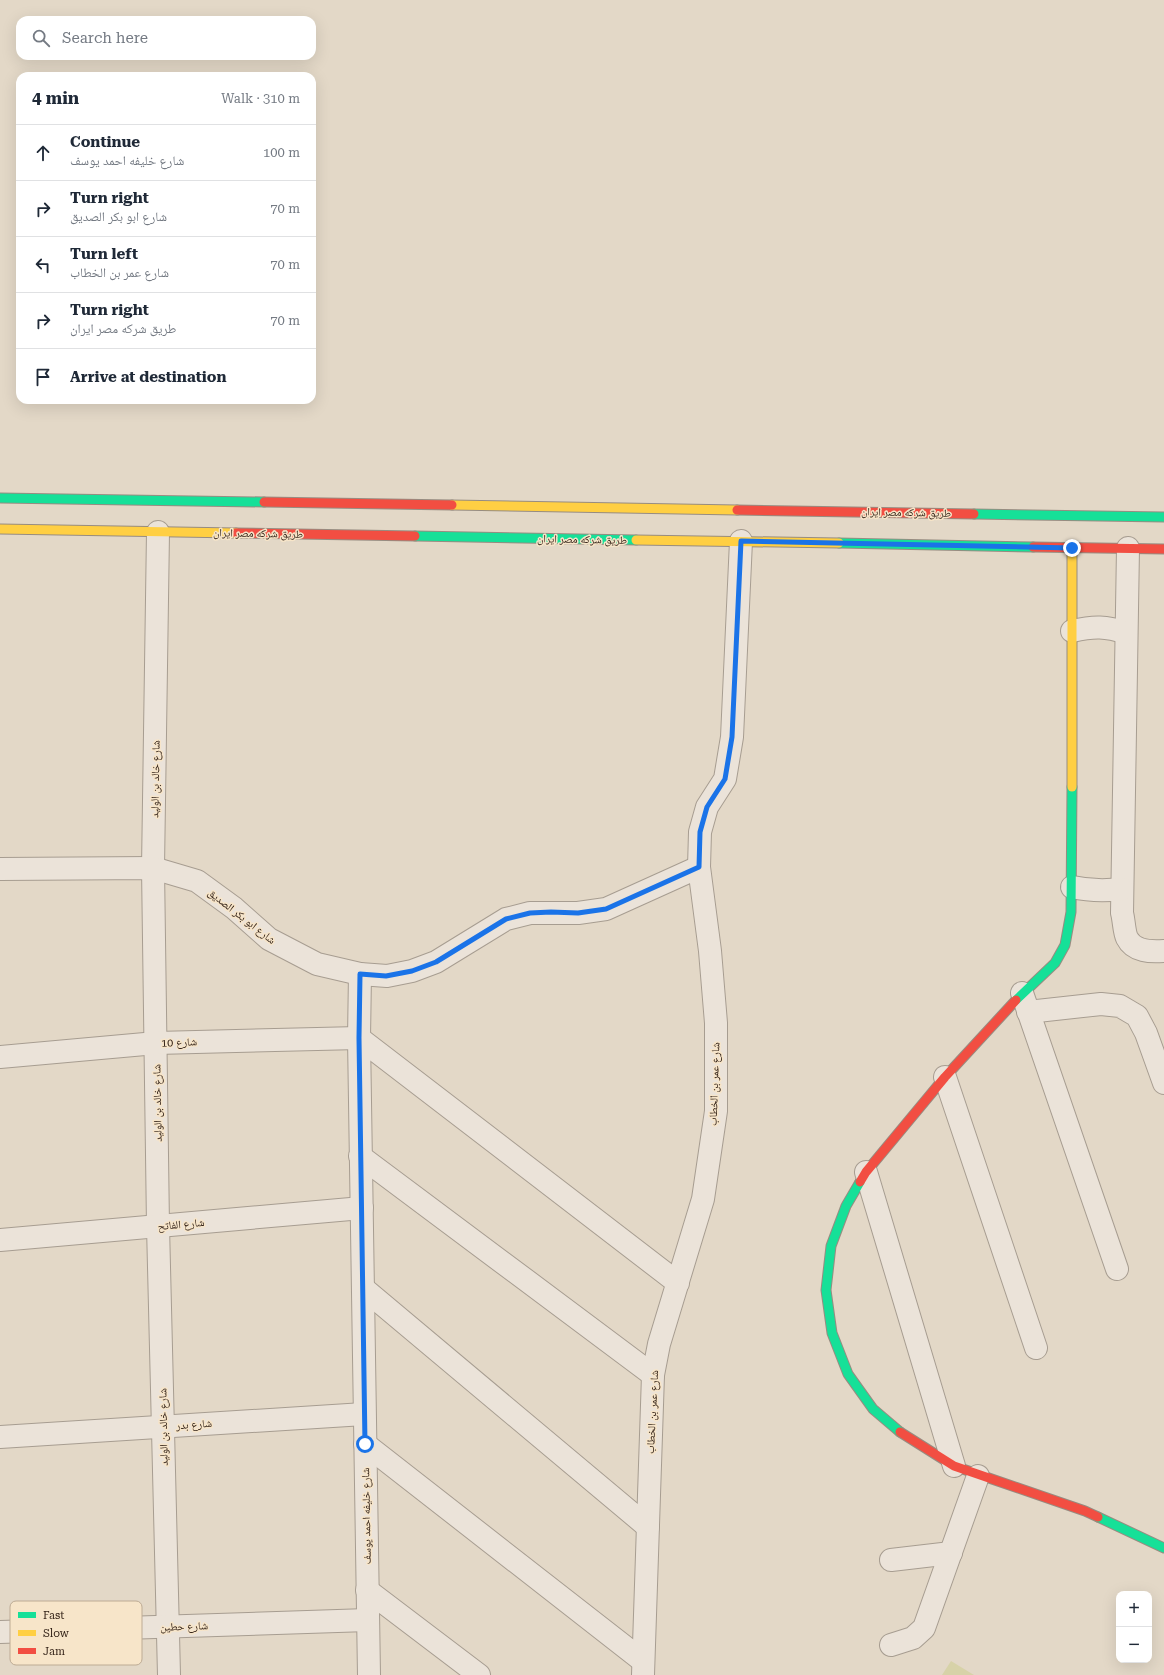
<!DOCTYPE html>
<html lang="en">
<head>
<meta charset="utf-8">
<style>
	body { margin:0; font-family:"Roboto Serif","Noto Naskh Arabic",serif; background:#f2f2f3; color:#1f2937 }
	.controls { position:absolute; right:12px; bottom:12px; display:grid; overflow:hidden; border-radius:8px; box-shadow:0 4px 16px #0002 }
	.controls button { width:36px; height:36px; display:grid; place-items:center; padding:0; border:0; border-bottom:1px solid #e0e1e3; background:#fff; color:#1f2937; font:20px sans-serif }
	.stop { position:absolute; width:12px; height:12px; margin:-9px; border:3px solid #1a73e8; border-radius:50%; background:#fff }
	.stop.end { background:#1a73e8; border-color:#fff; box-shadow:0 1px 4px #0008 }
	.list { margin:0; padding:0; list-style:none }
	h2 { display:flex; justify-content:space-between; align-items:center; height:52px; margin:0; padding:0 16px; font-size:17px }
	h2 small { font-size:13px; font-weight:400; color:#747a83 }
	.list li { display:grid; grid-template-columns:26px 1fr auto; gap:12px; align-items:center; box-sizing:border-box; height:56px; padding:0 16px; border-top:1px solid #e0e1e3 }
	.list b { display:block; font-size:15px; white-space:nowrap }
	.list p { margin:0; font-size:13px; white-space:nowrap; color:#747a83 }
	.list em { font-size:13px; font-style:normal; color:#747a83 }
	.icon { flex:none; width:22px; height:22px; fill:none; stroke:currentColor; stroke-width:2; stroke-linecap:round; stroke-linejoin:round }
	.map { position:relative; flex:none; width:1164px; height:1675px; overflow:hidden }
	.search { position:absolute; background:#fff; box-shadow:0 4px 16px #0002; left:16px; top:16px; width:300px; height:44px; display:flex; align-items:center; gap:10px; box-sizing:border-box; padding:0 14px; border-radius:12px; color:#747a83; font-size:15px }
	.panel { position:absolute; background:#fff; box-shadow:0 4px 16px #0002; left:16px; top:72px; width:300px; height:332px; border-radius:12px }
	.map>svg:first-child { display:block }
</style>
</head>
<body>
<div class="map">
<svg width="1164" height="1675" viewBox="0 0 1164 1675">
	<rect width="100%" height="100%" fill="#e3d8c7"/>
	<!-- grass -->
	<polygon fill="#d7d2a8" points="951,1661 974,1675 942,1675"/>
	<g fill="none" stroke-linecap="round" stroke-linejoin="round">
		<defs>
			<g id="street">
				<polyline points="158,532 153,868 158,1226 169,1675"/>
				<path d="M1128,548L1122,913C1124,920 1124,932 1127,938C1134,952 1151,952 1164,951"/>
				<path d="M1072,631C1094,626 1106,626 1126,633"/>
				<polyline points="0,869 153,868 197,881 234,908 269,939 317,964 360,974 387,976 412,971 436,962 506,919 530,913 578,913 606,909 699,867"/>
				<path d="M1072,887C1090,891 1105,891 1122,889"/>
				<polyline points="360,974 359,1038 369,1675"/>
				<polyline points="1022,993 1117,1269"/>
				<polyline points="1028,1012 1101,1004 1120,1006 1137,1016 1146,1033 1164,1083"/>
				<polyline points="0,1057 156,1043 359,1038 678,1283"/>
				<polyline points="945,1077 1036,1348"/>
				<polyline points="360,1156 653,1375"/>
				<polyline points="866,1172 954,1466"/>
				<polyline points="0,1240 362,1208"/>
				<polyline points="363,1288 648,1527"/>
				<polyline points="0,1437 364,1414"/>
				<polyline points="365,1444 643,1661"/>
				<polyline points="891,1560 951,1553"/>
				<polyline points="367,1590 479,1675"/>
				<polyline points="0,1632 368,1620"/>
				<polyline points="891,1645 913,1638 924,1628 978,1476"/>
				<polyline points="643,1675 653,1375 659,1344 703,1199 716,1111 716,1023 710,951 699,867 700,832 707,807 725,779 732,737 741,541"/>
			</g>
			<g id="fast">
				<polyline points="0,498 264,502"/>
				<polyline points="974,514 1164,517"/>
				<polyline points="415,536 636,540"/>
				<polyline points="839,543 1033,547"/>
				<polyline points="1016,1000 1055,963 1065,945 1071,912 1072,787"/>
				<polyline points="860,1182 846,1206 831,1246 826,1290 832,1333 848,1374 873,1409 900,1432"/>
				<polyline points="1098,1517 1164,1548"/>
			</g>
			<g id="slow">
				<polyline points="452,505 737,510"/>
				<polyline points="0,529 236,533"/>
				<polyline points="636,540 839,543"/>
				<polyline points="1072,548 1072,787"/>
			</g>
			<g id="jam">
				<polyline points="264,502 452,505"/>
				<polyline points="737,510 974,514"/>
				<polyline points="236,533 415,536"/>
				<polyline points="1033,547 1164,549"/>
				<polyline points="860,1182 866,1172 945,1077 1016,1000"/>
				<polyline points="900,1432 954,1466 1085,1511 1098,1517"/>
			</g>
		</defs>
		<!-- street casing -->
		<use href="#street" stroke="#a79d91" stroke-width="24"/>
		<!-- fast casing -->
		<use href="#fast" stroke="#978c81" stroke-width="11"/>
		<!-- slow casing -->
		<use href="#slow" stroke="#978c81" stroke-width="11"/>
		<!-- jam casing -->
		<use href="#jam" stroke="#978c81" stroke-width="11"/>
		<!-- street -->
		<use href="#street" stroke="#ebe3d9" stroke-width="22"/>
		<!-- fast -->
		<use href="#fast" stroke="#16e098" stroke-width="9"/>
		<!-- slow -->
		<use href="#slow" stroke="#ffcf43" stroke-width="9"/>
		<!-- jam -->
		<use href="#jam" stroke="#f24e42" stroke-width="9"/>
	</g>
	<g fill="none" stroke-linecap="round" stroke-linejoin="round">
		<!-- route -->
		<polyline stroke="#1a73e8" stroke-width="5" points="365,1444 359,1038 360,974 386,976 412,971 436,962 506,919 530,913 551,912 578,913 606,909 699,867 700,832 707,807 725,779 732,737 741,541 1072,548"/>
	</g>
	<g text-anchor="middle" stroke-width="3" stroke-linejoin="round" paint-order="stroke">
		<!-- street labels -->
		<g font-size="11" fill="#352419" stroke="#f7e5c9">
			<text transform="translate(906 512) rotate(1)" y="4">طريق شركه مصر ايران</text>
			<text transform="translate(258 533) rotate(1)" y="4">طريق شركه مصر ايران</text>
			<text transform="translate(582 539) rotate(1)" y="4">طريق شركه مصر ايران</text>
			<text transform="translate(155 779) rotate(-89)" y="4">شارع خالد بن الوليد</text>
			<text transform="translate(242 916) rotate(38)" y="4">شارع ابو بكر الصديق</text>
			<text transform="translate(179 1042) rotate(-2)" y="4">شارع 10</text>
			<text transform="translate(714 1084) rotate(-88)" y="4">شارع عمر بن الخطاب</text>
			<text transform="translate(157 1103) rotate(-91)" y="4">شارع خالد بن الوليد</text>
			<text transform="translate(181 1224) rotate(-5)" y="4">شارع الفاتح</text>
			<text transform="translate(652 1412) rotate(-87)" y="4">شارع عمر بن الخطاب</text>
			<text transform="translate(194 1424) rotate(-4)" y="4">شارع بدر</text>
			<text transform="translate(163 1427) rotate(-91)" y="4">شارع خالد بن الوليد</text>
			<text transform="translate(366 1516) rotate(-91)" y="4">شارع خليفه احمد يوسف</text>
			<text transform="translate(184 1626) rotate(-2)" y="4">شارع حطين</text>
		</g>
	</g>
	<!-- legend -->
	<rect x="10" y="1601" width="132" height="64" rx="6" fill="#f7e5c9" stroke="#bdab94" stroke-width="1"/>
	<rect x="18" y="1612" width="18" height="6" fill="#16e098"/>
	<rect x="18" y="1630" width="18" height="6" fill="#ffcf43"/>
	<rect x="18" y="1648" width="18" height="6" fill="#f24e42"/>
	<g font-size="11" fill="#352419">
		<text x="43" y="1619">Fast</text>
		<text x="43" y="1637">Slow</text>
		<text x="43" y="1655">Jam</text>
	</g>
</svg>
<div class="controls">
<button>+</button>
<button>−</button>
</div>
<div class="stop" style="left:365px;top:1444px"></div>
<div class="stop end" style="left:1072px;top:548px"></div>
<div class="search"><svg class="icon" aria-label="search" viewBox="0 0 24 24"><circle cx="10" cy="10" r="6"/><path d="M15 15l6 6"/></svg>Search here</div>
<section class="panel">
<h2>4 min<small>Walk · 310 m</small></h2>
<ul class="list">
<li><svg class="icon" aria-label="ahead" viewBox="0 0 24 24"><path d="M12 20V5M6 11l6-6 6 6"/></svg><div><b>Continue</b><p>شارع خليفه احمد يوسف</p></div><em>100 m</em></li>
<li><svg class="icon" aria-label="right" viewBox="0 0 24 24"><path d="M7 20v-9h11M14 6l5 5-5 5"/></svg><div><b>Turn right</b><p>شارع ابو بكر الصديق</p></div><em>70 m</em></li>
<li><svg class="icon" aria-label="left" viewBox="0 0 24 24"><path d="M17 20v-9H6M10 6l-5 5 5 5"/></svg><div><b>Turn left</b><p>شارع عمر بن الخطاب</p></div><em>70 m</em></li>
<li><svg class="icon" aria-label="right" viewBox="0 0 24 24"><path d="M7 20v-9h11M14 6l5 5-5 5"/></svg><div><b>Turn right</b><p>طريق شركه مصر ايران</p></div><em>70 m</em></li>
<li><svg class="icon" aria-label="arrive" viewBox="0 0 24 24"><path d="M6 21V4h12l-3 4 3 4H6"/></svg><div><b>Arrive at destination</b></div></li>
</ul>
</section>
</div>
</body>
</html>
